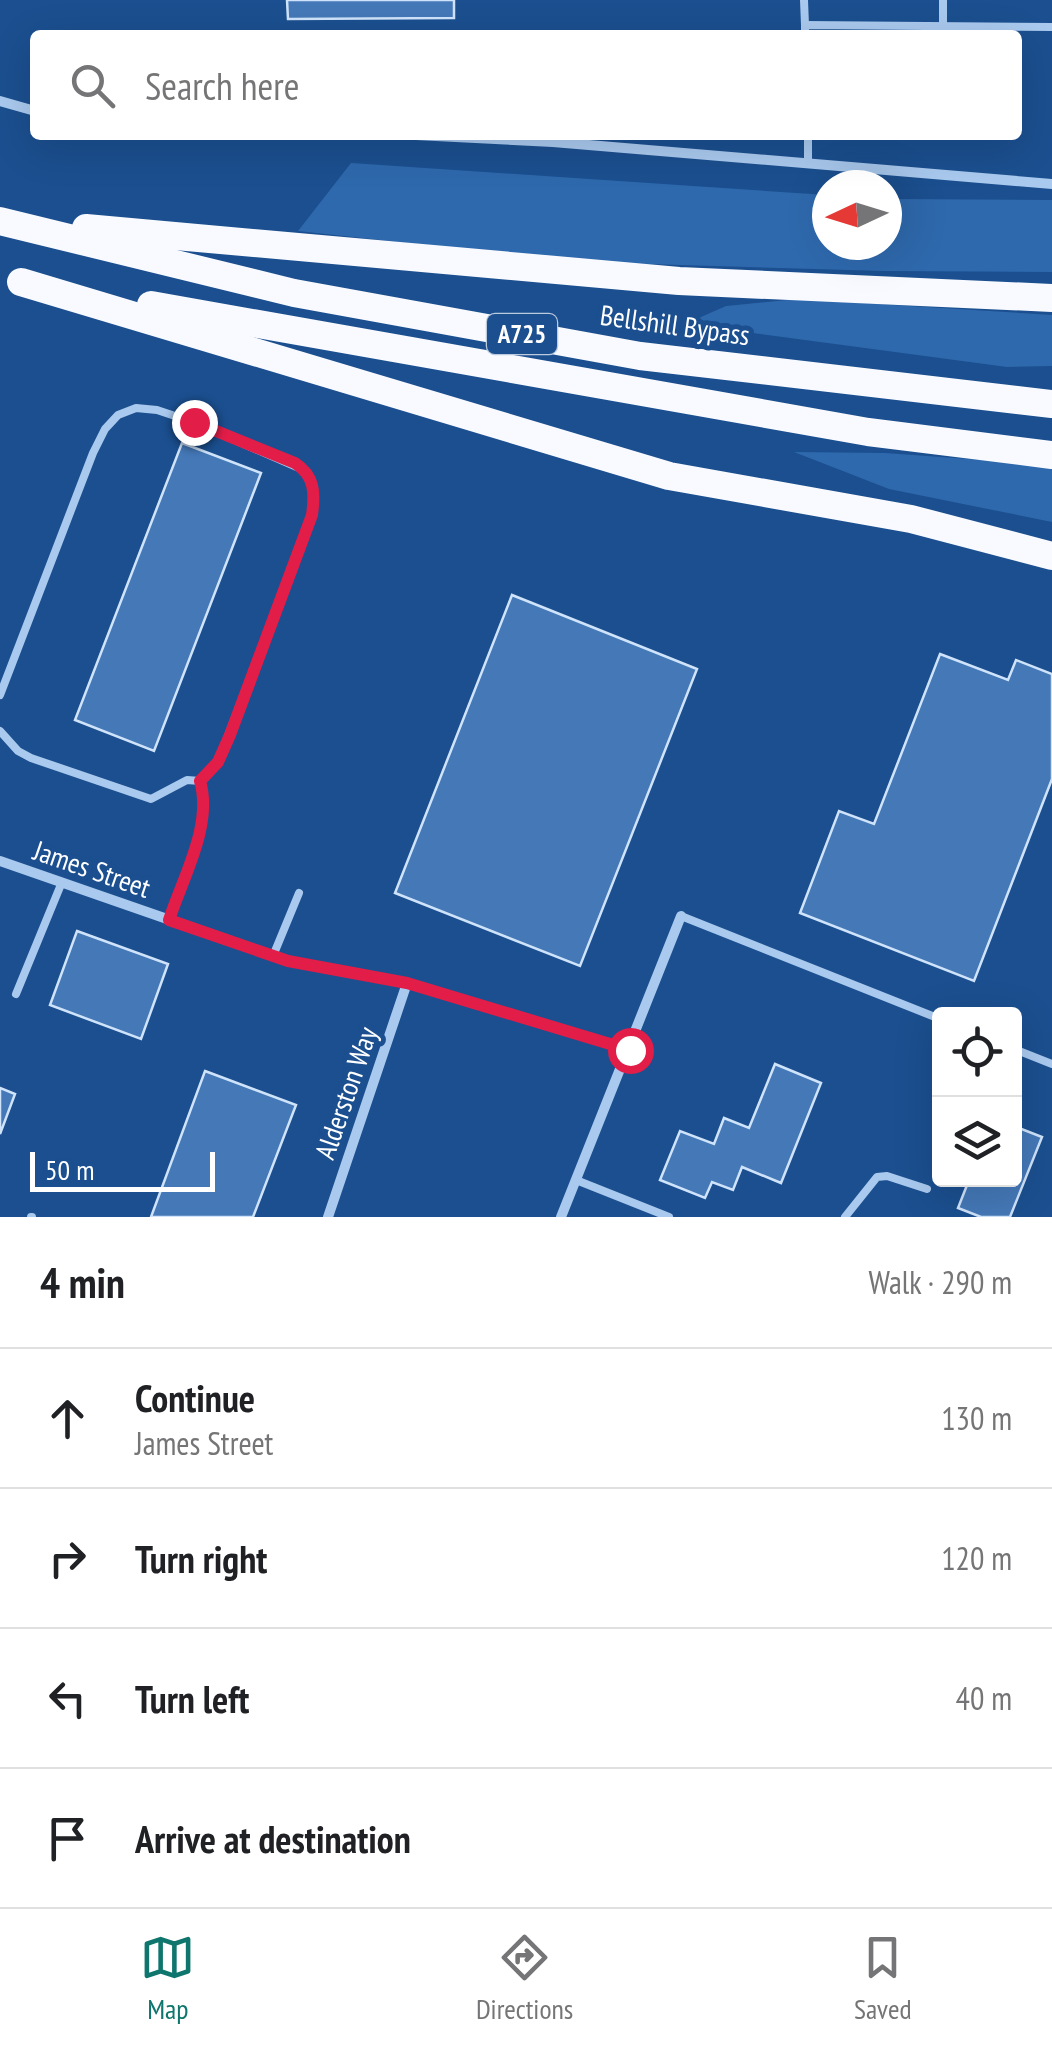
<!DOCTYPE html>
<html lang="en">
<head>
<meta charset="utf-8">
<style>
	body { margin:0; font-family:"PT Sans Narrow",sans-serif; background:#f2f2f2; color:#202124 }
	.controls { position:absolute; right:30px; bottom:30px; display:grid; overflow:hidden; border-radius:10px; box-shadow:0 10px 40px #0002 }
	.controls button { width:90px; height:90px; display:grid; place-items:center; padding:0; border:0; border-bottom:2px solid #e0e0e0; background:#fff; color:#202124; font:50px sans-serif }
	.compass { position:absolute; left:812px; top:170px; width:90px; height:90px; border-radius:50%; background:#fff; box-shadow:0 10px 40px #0002; rotate:266deg }
	.scale { position:absolute; left:30px; bottom:25px; width:185px; box-sizing:border-box; padding-left:10px; border:5px solid #fff; border-top:0; font-size:28px; line-height:35px; white-space:nowrap; color:#fff; -webkit-text-stroke:8px #1b4f8f; paint-order:stroke }
	.stop { position:absolute; width:30px; height:30px; margin:-22px; border:8px solid #e11d48; border-radius:50%; background:#fff }
	.stop.end { background:#e11d48; border-color:#fff; box-shadow:0 2px 10px #0008 }
	.list { margin:0; padding:0; list-style:none }
	h2 { display:flex; justify-content:space-between; align-items:center; height:130px; margin:0; padding:0 40px; font-size:42px }
	h2 small { font-size:32px; font-weight:400; color:#757577 }
	.list li { display:grid; grid-template-columns:65px 1fr auto; gap:30px; align-items:center; box-sizing:border-box; height:140px; padding:0 40px; border-top:2px solid #e0e0e0 }
	.list b { display:block; font-size:38px; white-space:nowrap }
	.list p { margin:0; font-size:32px; white-space:nowrap; color:#757577 }
	.list em { font-size:32px; font-style:normal; color:#757577 }
	.icon { flex:none; width:55px; height:55px; fill:none; stroke:currentColor; stroke-width:2; stroke-linecap:round; stroke-linejoin:round }
	.map { position:relative; flex:none; width:1052px; height:1217px; overflow:hidden }
	.search { position:absolute; background:#fff; box-shadow:0 10px 40px #0002; left:30px; right:30px; top:30px; height:110px; display:flex; align-items:center; gap:25px; box-sizing:border-box; padding:0 35px; border-radius:10px; color:#757577; font-size:38px }
	.sheet { height:690px; background:#fff }
	nav { display:flex; justify-content:space-around; align-items:center; box-sizing:border-box; height:140px; border-top:2px solid #e0e0e0; background:#fff; font-size:28px; color:#757577 }
	nav a { display:grid; justify-items:center; gap:5px }
	nav .on { color:#0f766e }
	.map>svg:first-child { display:block }
</style>
</head>
<body>
<div class="map">
<svg width="1052" height="1217" viewBox="0 0 1052 1217">
	<rect width="100%" height="100%" fill="#1b4f8f"/>
	<!-- green -->
	<g fill="#2e69ad">
		<polygon points="351,163 827,195 827,245 887,245 887,199 1052,200 1052,272 884,271 581,262 298,231"/>
		<polygon points="797,299 1052,315 1052,366 1007,367 685,324 726,306"/>
		<polygon points="794,452 885,453 1052,465 1052,522 889,489"/>
	</g>
	<!-- building -->
	<g fill="#4478b7" stroke="#cfe3fa" stroke-width="2.5">
		<polygon points="287,0 454,0 454,18 288,19"/>
		<polygon points="182,443 261,473 154,751 75,720"/>
		<polygon points="512,595 697,669 580,966 395,893"/>
		<polygon points="940,654 1008,680 1016,660 1052,674 1052,779 974,981 800,913 839,811 874,824"/>
		<polygon points="77,931 168,964 141,1039 50,1005"/>
		<polygon points="775,1064 821,1083 781,1183 742,1167 733,1190 712,1182 705,1198 660,1180 680,1131 714,1144 724,1118 749,1128"/>
		<polygon points="205,1071 296,1105 253,1217 151,1217"/>
		<polygon points="0,1088 15,1094 0,1134"/>
		<polygon points="1014,1126 1042,1137 1010,1217 981,1217 958,1208 969,1180 1014,1180"/>
	</g>
	<g fill="none" stroke-linecap="round" stroke-linejoin="round">
		<!-- service -->
		<g stroke="#a9c9ee" stroke-width="8">
			<polyline points="804,0 805,25"/>
			<polyline points="943,0 943,27"/>
			<polyline points="805,35 805,25 1052,27"/>
			<polyline points="808,135 808,164"/>
			<polyline points="0,695 93,453 105,429 118,415 136,408 157,410 193,422 306,471 315,495 312,515 218,762 200,781 187,780 151,799 31,758 18,751 0,731"/>
			<polyline points="681,916 940,1019"/>
			<path d="M169,920C183,877 212,825 200,781"/>
			<polyline points="273,956 299,893"/>
			<polyline points="16,994 62,882"/>
			<polyline points="1014,1049 1052,1064"/>
			<polyline points="576,1180 669,1217"/>
			<polyline points="31,1217 32,1217"/>
			<polyline points="845,1217 877,1177 887,1176 927,1189"/>
		</g>
		<!-- minor -->
		<g stroke="#a9c9ee" stroke-width="10">
			<polyline points="0,101 35,111"/>
			<polyline points="416,135 553,142 1052,184"/>
			<polyline points="0,861 288,961 407,983 630,1050"/>
			<polyline points="328,1217 407,983"/>
			<polyline points="561,1217 681,916"/>
		</g>
		<!-- trunk -->
		<g stroke="#f8faff" stroke-width="28">
			<polyline points="0,221 294,293 640,356 1052,404"/>
			<polyline points="86,228 679,281 1052,298"/>
			<polyline points="21,282 669,476 911,519 1052,556"/>
			<polyline points="151,305 868,432 1052,455"/>
		</g>
	</g>
	<g fill="none" stroke-linecap="round" stroke-linejoin="round">
		<!-- route -->
		<path stroke="#e11d48" stroke-width="12" d="M194,422L295,463C315,476 315,493 312,515L230,735L218,762L200,781C213,825 183,877 169,920L288,961L407,983L630,1050"/>
	</g>
	<g text-anchor="middle" stroke-width="10" stroke-linejoin="round" paint-order="stroke">
		<!-- shield labels -->
		<rect fill="#1b4f8f" stroke="#bbcadd" stroke-width="2.5" x="487" y="314" width="70" height="40" rx="8"/>
		<g font-size="25" font-weight="bold" fill="#fff">
			<text x="522" y="343">A725</text>
		</g>
		<!-- street labels -->
		<g font-size="28" fill="#fff" stroke="#1b4f8f">
			<text transform="translate(675 325) rotate(8)" y="10">Bellshill Bypass</text>
			<text transform="translate(92 869) rotate(19)" y="10">James Street</text>
			<text transform="translate(346 1093) rotate(-71)" y="10">Alderston Way</text>
		</g>
	</g>
</svg>
<div class="controls">
<button><svg class="icon" aria-label="locate" viewBox="0 0 24 24"><circle cx="12" cy="12" r="6"/><path d="M12 2v4M12 18v4M2 12h4M18 12h4"/></svg></button>
<button><svg class="icon" aria-label="layers" viewBox="0 0 24 24"><path d="M12 4l9 5-9 5-9-5zM3 14l9 5 9-5"/></svg></button>
</div>
<svg class="compass" viewBox="-18 -18 36 36"><path d="M0-13l5 13h-10z" fill="#e53935"/><path d="M0 13l5-13h-10z" fill="#757577"/></svg>
<div class="scale">50 m</div>
<div class="stop" style="left:630px;top:1050px"></div>
<div class="stop end" style="left:194px;top:422px"></div>
<div class="search"><svg class="icon" aria-label="search" viewBox="0 0 24 24"><circle cx="10" cy="10" r="6"/><path d="M15 15l6 6"/></svg>Search here</div>
</div>
<section class="sheet">
<h2>4 min<small>Walk · 290 m</small></h2>
<ul class="list">
<li><svg class="icon" aria-label="ahead" viewBox="0 0 24 24"><path d="M12 20V5M6 11l6-6 6 6"/></svg><div><b>Continue</b><p>James Street</p></div><em>130 m</em></li>
<li><svg class="icon" aria-label="right" viewBox="0 0 24 24"><path d="M7 20v-9h11M14 6l5 5-5 5"/></svg><div><b>Turn right</b></div><em>120 m</em></li>
<li><svg class="icon" aria-label="left" viewBox="0 0 24 24"><path d="M17 20v-9H6M10 6l-5 5 5 5"/></svg><div><b>Turn left</b></div><em>40 m</em></li>
<li><svg class="icon" aria-label="arrive" viewBox="0 0 24 24"><path d="M6 21V4h12l-3 4 3 4H6"/></svg><div><b>Arrive at destination</b></div></li>
</ul>
</section>
<nav>
<a class="on"><svg class="icon" aria-label="map" viewBox="0 0 24 24"><path d="M3 6l6-2 6 2 6-2v14l-6 2-6-2-6 2zM9 4v14M15 6v14"/></svg>Map</a>
<a><svg class="icon" aria-label="directions" viewBox="0 0 24 24"><path d="M12 3l9 9-9 9-9-9zM9 14v-3h6M13 9l2 2-2 2"/></svg>Directions</a>
<a><svg class="icon" aria-label="saved" viewBox="0 0 24 24"><path d="M7 4h10v16l-5-4-5 4z"/></svg>Saved</a>
</nav>
</body>
</html>
